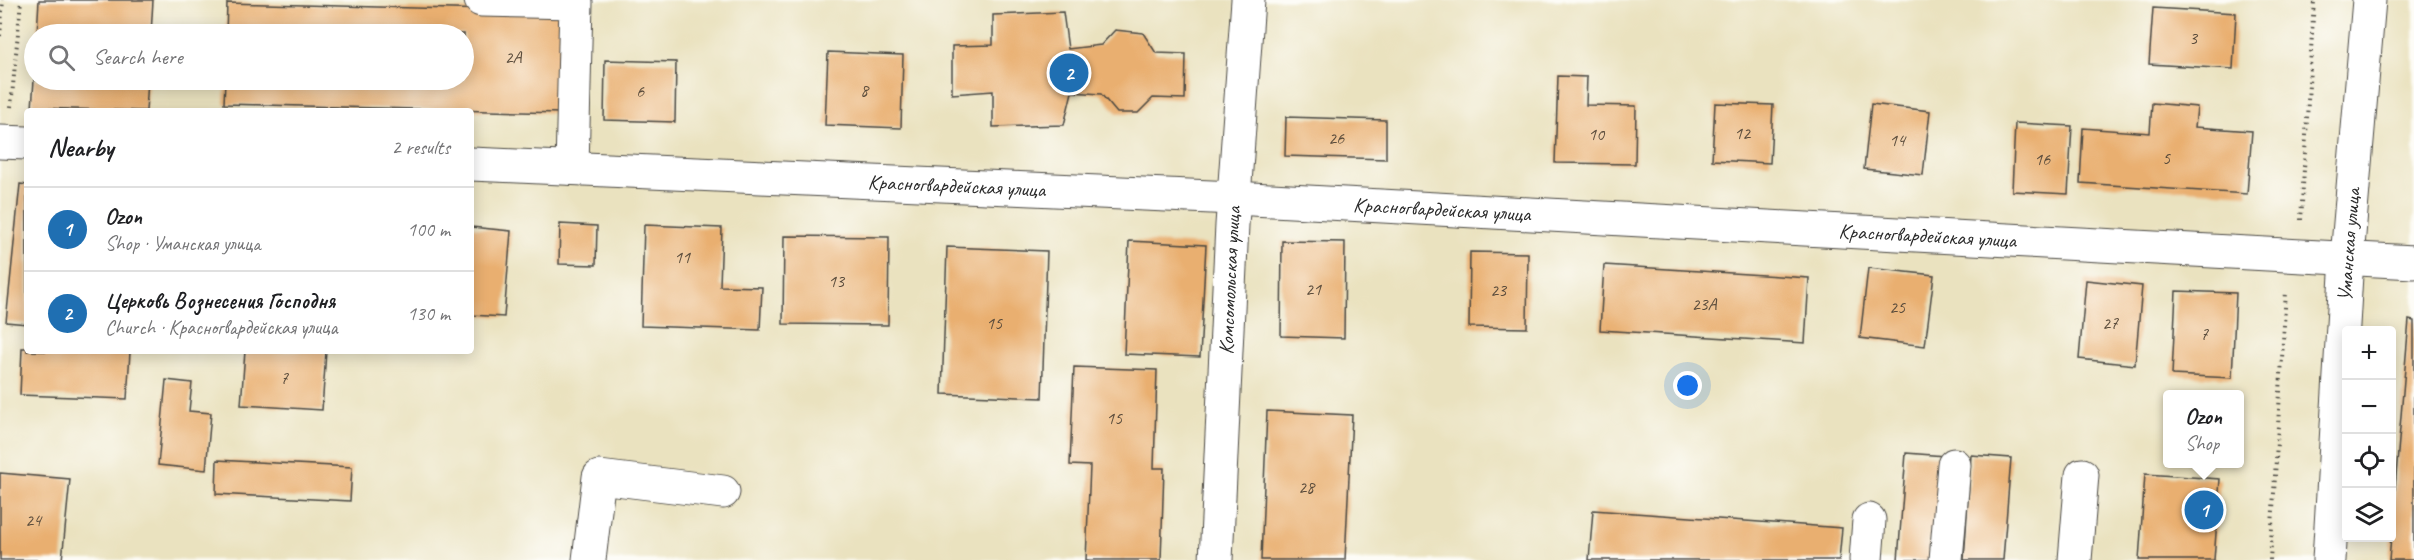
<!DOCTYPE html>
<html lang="en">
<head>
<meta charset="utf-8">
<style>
	body { margin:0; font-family:Caveat,sans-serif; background:#f2f2f2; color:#202124 }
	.controls { position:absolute; right:18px; bottom:18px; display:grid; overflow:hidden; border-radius:6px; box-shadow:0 3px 15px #0003 }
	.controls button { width:54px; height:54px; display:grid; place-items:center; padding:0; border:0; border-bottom:2px solid #e0e0e0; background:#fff; color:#202124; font:30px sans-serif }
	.you { position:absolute; left:1688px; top:386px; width:21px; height:21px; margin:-15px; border:4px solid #fff; border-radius:50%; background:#1a73e8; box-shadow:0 0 0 9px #1a73e833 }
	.badge { display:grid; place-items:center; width:39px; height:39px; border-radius:50%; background:#1f6fb2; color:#fff; font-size:20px; font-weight:700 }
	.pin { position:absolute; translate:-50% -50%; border:3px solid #fff; box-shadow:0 2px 6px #0006 }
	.popup { position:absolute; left:2163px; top:390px; width:81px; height:78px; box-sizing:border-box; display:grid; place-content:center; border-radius:6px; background:#fff; filter:drop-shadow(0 2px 4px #0005); font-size:20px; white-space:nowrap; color:#757577 }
	.popup b { font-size:22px; color:#202124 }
	.popup::after { content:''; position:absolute; left:50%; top:100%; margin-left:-12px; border:12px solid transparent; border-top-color:#fff }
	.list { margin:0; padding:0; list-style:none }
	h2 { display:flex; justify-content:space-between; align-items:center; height:78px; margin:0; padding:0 24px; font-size:26px }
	h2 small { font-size:20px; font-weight:400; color:#757577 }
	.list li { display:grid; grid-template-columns:39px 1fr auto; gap:18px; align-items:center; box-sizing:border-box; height:84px; padding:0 24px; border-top:2px solid #e0e0e0 }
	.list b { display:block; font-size:22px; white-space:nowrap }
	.list p { margin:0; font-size:20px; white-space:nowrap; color:#757577 }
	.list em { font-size:20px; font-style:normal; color:#757577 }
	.icon { flex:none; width:33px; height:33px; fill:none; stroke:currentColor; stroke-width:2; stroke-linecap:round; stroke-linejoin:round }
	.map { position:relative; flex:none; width:2414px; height:560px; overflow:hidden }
	.search { position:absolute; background:#fff; box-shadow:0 3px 15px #0003; left:24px; top:24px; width:450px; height:66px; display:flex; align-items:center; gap:15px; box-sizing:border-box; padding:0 21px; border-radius:33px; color:#757577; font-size:22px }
	.panel { position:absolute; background:#fff; box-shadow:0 3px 15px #0003; left:24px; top:108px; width:450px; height:246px; border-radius:6px }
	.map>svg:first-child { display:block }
</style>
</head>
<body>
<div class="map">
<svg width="2414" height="560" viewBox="0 0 2414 560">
	<rect width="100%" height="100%" fill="#fdfcf7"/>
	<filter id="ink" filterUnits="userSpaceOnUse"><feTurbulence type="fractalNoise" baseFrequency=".0167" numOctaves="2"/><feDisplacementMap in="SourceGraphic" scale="12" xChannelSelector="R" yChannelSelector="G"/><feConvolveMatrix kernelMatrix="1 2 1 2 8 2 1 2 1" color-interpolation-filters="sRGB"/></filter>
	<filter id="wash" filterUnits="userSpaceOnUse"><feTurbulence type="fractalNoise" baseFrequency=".008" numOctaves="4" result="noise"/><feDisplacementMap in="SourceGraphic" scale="24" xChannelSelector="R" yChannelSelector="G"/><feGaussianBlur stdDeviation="1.35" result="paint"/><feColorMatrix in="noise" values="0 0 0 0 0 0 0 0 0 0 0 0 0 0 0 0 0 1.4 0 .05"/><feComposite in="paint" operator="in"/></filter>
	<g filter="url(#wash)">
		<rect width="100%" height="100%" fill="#eae2bf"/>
		<g id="blocks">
			<!-- building -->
			<g fill="#e9af6f">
				<polygon points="39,0 153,0 151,34 37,34"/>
				<polygon points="227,3 563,12 561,113 224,104 225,80 464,80 464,34 226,34"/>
				<polygon points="2153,8 2236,13 2233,69 2149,64"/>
				<polygon points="1063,12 1068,49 1101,45 1115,30 1143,33 1156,53 1186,54 1185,99 1153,98 1138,113 1117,113 1101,94 1072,92 1064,125 993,127 993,91 952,94 952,46 993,45 993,15"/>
				<polygon points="828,52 903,55 901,128 825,125"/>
				<polygon points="605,60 676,62 675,122 604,120"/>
				<polygon points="1558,76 1587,77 1586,105 1636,106 1635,164 1555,163"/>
				<polygon points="34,80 148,80 146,111 32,108"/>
				<polygon points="1715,103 1773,105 1770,163 1712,160"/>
				<polygon points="2152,103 2197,107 2195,127 2252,131 2247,194 2080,183 2083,128 2150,133"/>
				<polygon points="1871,104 1930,111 1923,175 1864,169"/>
				<polygon points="1286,117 1386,120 1386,159 1285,156"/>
				<polygon points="2015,123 2072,126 2068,194 2012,191"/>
				<polygon points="20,184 27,185 27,324 6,322"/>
				<polygon points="560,224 597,226 596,265 559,264"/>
				<polygon points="644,225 722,228 720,286 762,287 760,330 641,326"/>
				<polygon points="471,227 511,231 504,317 471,315"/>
				<polygon points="784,236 889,237 888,325 783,324"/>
				<polygon points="1129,241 1206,245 1200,357 1124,354"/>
				<polygon points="1282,241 1345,242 1344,338 1281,336"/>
				<polygon points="947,247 1047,251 1042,398 942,394"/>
				<polygon points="1470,252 1528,253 1527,328 1469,327"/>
				<polygon points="1604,265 1809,278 1805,343 1600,330"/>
				<polygon points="1868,268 1934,275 1925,346 1860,338"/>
				<polygon points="2086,280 2142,286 2135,365 2079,359"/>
				<polygon points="2176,291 2236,293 2232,378 2172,375"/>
				<polygon points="2409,320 2414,321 2414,560 2389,560"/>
				<polygon points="22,348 27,348 27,351 130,352 127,399 20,395"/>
				<polygon points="245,351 326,351 322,410 241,405"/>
				<polygon points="1074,367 1157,370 1154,468 1164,468 1161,560 1086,560 1090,466 1070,465"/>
				<polygon points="166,380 192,383 189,411 211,413 206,470 158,465"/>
				<polygon points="1267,411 1352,415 1345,560 1261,560"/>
				<polygon points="1906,453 1945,456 1936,560 1898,560"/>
				<polygon points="1971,455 2011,458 2003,560 1964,560"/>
				<polygon points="217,460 352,467 350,501 216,494"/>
				<polygon points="0,473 70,479 62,560 0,560"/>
				<polygon points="2145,474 2220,479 2214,560 2139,560"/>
				<polygon points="1593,510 1842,528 1839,560 1589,560"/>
			</g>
		</g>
	</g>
	<g filter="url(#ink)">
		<use href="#blocks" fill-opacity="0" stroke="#484641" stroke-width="1.5"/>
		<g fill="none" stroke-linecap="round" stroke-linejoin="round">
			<defs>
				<g id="minor">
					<polyline points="481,0 576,2 572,168"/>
					<polyline points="0,142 27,143"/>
					<path id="s1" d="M471,164L1234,198L2414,262"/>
					<polyline points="589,560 599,477 723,492"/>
					<path id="s2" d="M1216,560L1232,225L1248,0"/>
					<polyline points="1866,560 1869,520"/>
					<polyline points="1946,560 1954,465"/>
					<polyline points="2075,560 2082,475"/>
					<path id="s3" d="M2329,560L2347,258L2369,0"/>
				</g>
			</defs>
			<!-- minor casing -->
			<use href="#minor" stroke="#484641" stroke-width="35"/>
			<!-- path -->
			<g stroke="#484641" stroke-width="4" stroke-dasharray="1.5 4.5" stroke-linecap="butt">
				<polyline points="0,36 3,0"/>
				<polyline points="11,107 21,0"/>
				<polyline points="2301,220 2314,0"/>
				<polyline points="2270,560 2286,291"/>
			</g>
			<!-- minor -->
			<use href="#minor" stroke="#fff" stroke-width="33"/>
		</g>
	</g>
	<g text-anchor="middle" stroke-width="4.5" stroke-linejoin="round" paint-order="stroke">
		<!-- number labels -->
		<g font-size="18" fill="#5a4c3c">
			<text x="2193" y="44">3</text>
			<text x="513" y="63">2А</text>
			<text x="864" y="96">8</text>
			<text x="640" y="97">6</text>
			<text x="1742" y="139">12</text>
			<text x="1596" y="140">10</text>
			<text x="1336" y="144">26</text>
			<text x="1897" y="146">14</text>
			<text x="2166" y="164">5</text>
			<text x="2042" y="165">16</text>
			<text x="682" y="263">11</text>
			<text x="836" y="287">13</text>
			<text x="1313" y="295">21</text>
			<text x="1498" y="296">23</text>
			<text x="1704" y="310">23А</text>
			<text x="1897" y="313">25</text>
			<text x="994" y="329">15</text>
			<text x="2110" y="329">27</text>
			<text x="2204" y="340">7</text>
			<text x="284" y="384">7</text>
			<text x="1114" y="424">15</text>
			<text x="1306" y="493">28</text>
			<text x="33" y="526">24</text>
		</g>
		<!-- street labels -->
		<g font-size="21" fill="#2b2b2b" stroke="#fdfcf7">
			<text dy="7" stroke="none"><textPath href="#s1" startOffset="486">Красногвардейская улица</textPath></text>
			<text dy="7" stroke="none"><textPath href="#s1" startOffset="972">Красногвардейская улица</textPath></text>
			<text dy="7" stroke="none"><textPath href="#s1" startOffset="1458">Красногвардейская улица</textPath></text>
			<text dy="7" stroke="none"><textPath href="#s3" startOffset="316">Уманская улица</textPath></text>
			<text dy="7" stroke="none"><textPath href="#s2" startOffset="280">Комсомольская улица</textPath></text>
		</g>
	</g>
</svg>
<div class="controls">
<button>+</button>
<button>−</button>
<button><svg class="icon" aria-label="locate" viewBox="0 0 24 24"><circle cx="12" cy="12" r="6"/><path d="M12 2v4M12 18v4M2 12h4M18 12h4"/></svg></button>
<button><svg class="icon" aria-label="layers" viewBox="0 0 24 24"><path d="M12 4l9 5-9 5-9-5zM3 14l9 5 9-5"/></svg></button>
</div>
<div class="you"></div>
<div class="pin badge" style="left:2204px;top:510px">1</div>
<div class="popup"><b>Ozon</b>Shop</div>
<div class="pin badge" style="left:1069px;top:73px">2</div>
<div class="search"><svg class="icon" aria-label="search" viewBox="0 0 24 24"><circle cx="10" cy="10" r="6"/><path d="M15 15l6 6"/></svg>Search here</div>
<section class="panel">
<h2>Nearby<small>2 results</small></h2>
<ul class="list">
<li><span class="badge">1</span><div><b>Ozon</b><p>Shop · Уманская улица</p></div><em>100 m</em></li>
<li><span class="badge">2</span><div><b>Церковь Вознесения Господня</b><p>Church · Красногвардейская улица</p></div><em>130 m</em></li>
</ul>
</section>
</div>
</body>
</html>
